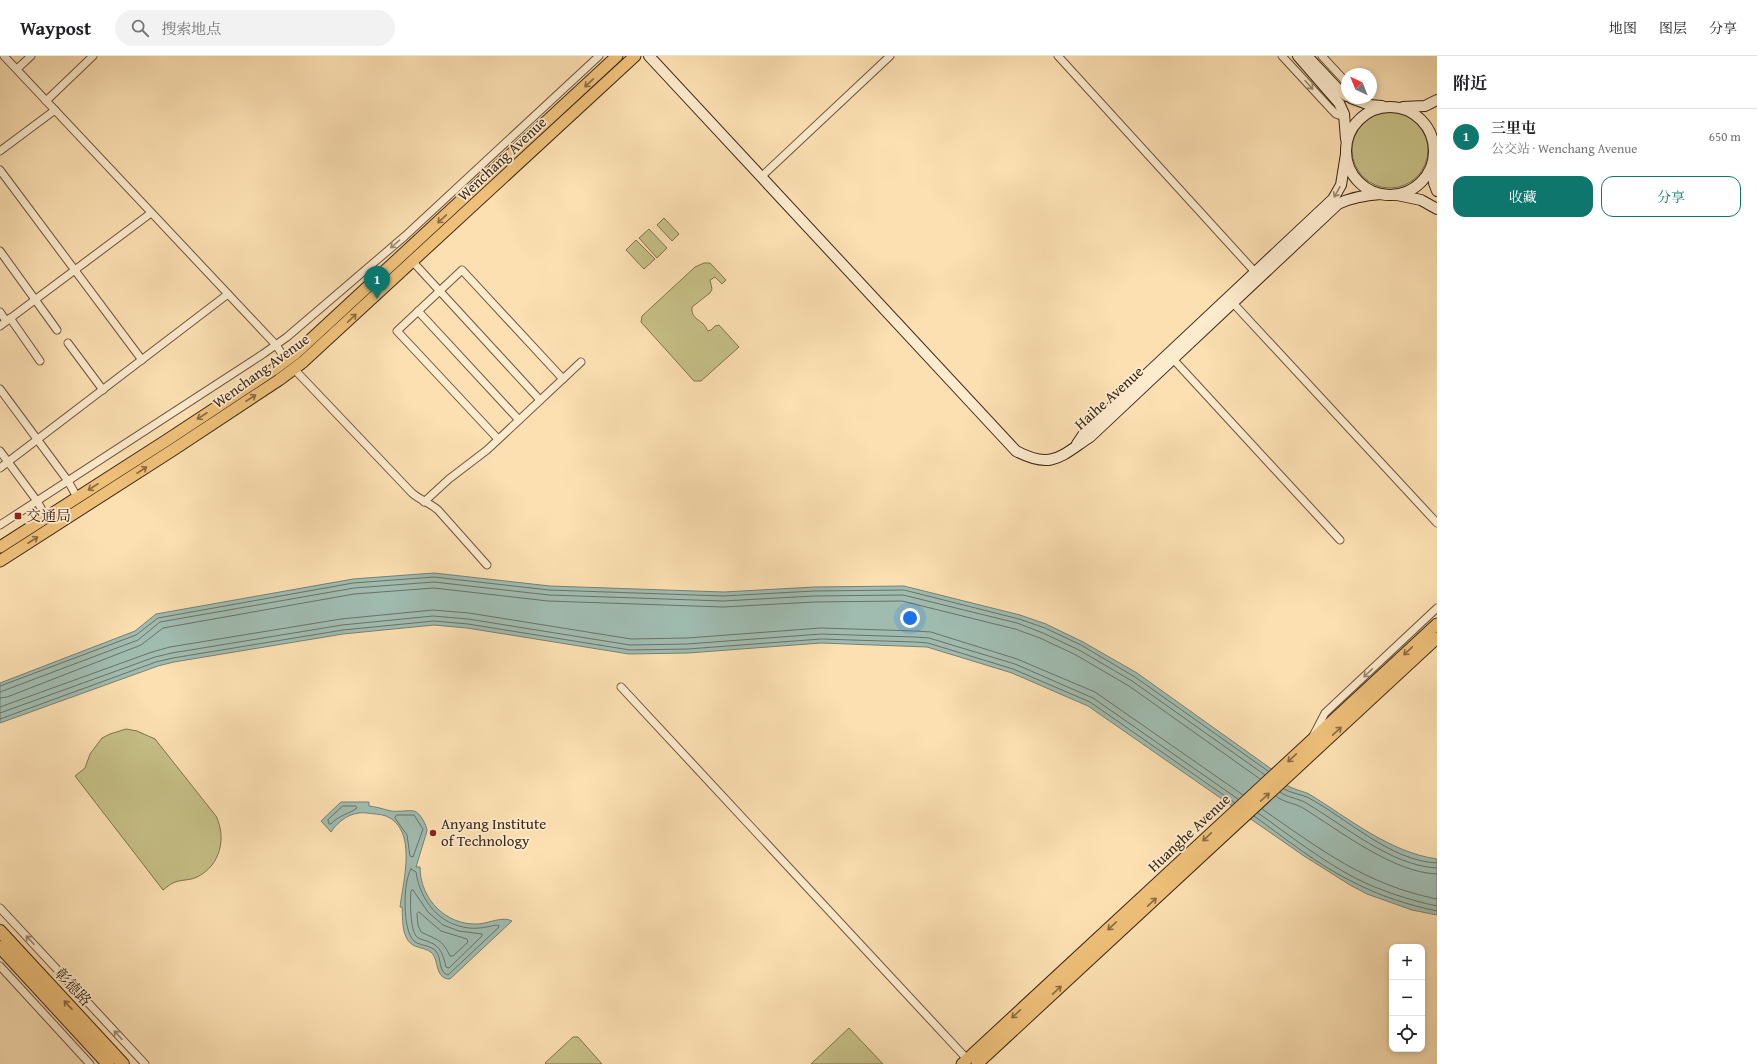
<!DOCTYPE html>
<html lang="zh">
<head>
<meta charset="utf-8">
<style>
	body { margin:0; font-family:"Gentium Book Plus","Noto Serif SC",serif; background:#f2f2f2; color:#202124 }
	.controls { position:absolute; right:12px; bottom:12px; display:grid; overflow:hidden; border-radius:8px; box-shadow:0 2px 6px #0003 }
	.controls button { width:36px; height:36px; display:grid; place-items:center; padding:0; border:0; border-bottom:1px solid #e0e0e0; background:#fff; color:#202124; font:20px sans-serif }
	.compass { position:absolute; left:1341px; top:12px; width:36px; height:36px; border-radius:50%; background:#fff; box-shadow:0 2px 6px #0003; rotate:317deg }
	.you { position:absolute; left:910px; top:562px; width:14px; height:14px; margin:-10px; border:3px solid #fff; border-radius:50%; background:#1a73e8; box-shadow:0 0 0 6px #1a73e833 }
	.badge { display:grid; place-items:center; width:26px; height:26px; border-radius:50%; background:#0f766e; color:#fff; font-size:13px; font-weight:700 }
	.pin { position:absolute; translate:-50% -33px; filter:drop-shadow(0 1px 2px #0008) }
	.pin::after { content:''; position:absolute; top:21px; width:14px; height:12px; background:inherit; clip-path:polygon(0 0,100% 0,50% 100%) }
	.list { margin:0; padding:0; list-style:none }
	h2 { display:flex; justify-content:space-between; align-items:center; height:52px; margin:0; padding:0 16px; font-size:17px }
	h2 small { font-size:13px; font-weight:400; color:#757577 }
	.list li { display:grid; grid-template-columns:26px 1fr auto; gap:12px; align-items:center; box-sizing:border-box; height:56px; padding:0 16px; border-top:1px solid #e0e0e0 }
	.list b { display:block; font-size:15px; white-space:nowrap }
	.list p { margin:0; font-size:13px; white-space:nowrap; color:#757577 }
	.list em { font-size:13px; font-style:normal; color:#757577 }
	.actions { display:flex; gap:8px; padding:12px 16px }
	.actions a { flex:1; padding:9px 0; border:1px solid #0f766e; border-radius:12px; text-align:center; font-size:14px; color:#0f766e }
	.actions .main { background:#0f766e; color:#fff }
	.icon { flex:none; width:22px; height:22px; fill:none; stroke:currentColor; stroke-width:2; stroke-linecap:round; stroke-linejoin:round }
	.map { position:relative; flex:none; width:1437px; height:1008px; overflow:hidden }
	header { display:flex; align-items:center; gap:24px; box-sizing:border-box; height:56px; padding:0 20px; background:#fff; border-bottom:1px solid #e0e0e0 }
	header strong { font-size:19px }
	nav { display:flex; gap:22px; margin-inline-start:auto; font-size:14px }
	.search { width:280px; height:36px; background:#f2f2f2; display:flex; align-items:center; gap:10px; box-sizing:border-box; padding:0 14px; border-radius:22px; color:#757577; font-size:15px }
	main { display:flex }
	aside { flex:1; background:#fff }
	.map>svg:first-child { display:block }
</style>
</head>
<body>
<header>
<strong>Waypost</strong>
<div class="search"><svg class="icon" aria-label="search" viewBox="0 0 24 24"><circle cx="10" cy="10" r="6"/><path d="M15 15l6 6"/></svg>搜索地点</div>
<nav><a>地图</a><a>图层</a><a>分享</a></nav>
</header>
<main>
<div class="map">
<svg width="1437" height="1008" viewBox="0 0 1437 1008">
	<rect width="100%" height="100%" fill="#fce0b2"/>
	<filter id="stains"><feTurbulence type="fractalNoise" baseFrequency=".005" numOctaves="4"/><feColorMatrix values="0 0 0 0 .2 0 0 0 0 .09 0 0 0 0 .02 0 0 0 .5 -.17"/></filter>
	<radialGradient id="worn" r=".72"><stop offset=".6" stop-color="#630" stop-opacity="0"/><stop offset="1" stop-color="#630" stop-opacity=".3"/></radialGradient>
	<!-- green -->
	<g fill="#c6c087" stroke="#807350">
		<circle cx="1390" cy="94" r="38"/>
		<polygon points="664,162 679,178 672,185 657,169"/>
		<polygon points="649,173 667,192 657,202 639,182"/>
		<polygon points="636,184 655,203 644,213 626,194"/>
		<path d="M704,207H710L726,224L722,228L715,221L710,224L712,233L710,237L692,251C691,260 696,262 702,267C705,269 706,272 708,275L711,274L715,270L719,269L739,291L701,325H694L641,266L642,260L695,211Z"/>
		<path d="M126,673L137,675L155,683L216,760C227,782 220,810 197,821C189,825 181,823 173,827C170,828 166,832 163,834L75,720L85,712L90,698L102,682L110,678Z"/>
		<polygon points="849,972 883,1008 811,1008"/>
		<polygon points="573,981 578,981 602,1008 546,1008 545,1007"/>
	</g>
	<!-- water -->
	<g fill="#a0bcb1" stroke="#778074">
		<path d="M434,517L550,530L724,536L814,531L904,530L1020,559L1046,568L1083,586L1137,617L1270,712C1278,722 1283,729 1295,733C1300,735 1305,736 1309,738C1350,763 1389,796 1437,803V859L1412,854L1367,838L1350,829L1304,800L1088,650L1012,617L927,591L821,587L688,597L629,598L467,572L434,569L343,578L174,606L158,610L0,667V627L135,575L156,558L353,523Z"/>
		<path d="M341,746H369V750C377,751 383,753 391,755C398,756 409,754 414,755C420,756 427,770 427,775L416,811H420C420,843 446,870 479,868C489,867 503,860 512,865L450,923C435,923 439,905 432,897C428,893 420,892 415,890C401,884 403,864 402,851H400C403,826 418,773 386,760C380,758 373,758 367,757C352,755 339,764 331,776L321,765Z"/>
	</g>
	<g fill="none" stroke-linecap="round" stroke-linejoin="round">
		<!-- shore -->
		<g stroke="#6d7165" stroke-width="1">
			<polyline points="0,630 136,579 158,562 353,527 434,521 549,534 723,540 814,535 904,534 1019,563 1045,572 1081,589 1135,621 1268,715"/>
			<polyline points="0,636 138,584 160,566 354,532 434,526 549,539 723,545 814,540 903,539 1017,567 1043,577 1079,594 1132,625 1265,719"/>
			<polyline points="0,642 7,641 141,589 163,572 354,538 434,532 548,545 723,551 814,546 902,545 1015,573 1040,582 1076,599 1129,630 1260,723"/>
			<polyline points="0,651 152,596 170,591 341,563 433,554 469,557 631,583 687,582 821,572 916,575 931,576 1017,603 1095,636 1243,739"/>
			<polyline points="0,657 155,601 172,597 342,569 433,560 468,563 630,589 687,588 821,578 915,581 929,582 1015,608 1093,642 1238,743"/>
			<polyline points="0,663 156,606 173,602 343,574 434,565 468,568 630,594 688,593 821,583 915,586 928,587 1013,613 1090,646 1235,747"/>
			<path d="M1284,733C1291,737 1299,738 1307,741C1347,762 1390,805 1437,807"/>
			<path d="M1280,736C1288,742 1298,742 1306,747C1344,769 1391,810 1437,812"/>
			<path d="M1276,740C1284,747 1295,747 1303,752C1340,775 1394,817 1437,818"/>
			<path d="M343,750H356L357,752C349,758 339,759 331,768H329L328,764Z"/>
			<path d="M1262,753C1320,793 1366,829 1437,843"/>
			<path d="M1258,757C1289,779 1321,804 1355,822C1381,835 1409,844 1437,850"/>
			<polygon points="397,759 414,759 423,773 413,801 410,800 407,779 395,762"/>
			<path d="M1254,760C1286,783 1318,809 1353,826C1380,840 1408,849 1437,855"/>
			<path d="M411,813L416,816C420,844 439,869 469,872C478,873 487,871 496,869L499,870L498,872L448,919C438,916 442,903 436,895C430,889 420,890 414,885C402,874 403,825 411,813Z"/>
			<path d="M413,834L428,856L443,869L459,875L482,878V880L449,912L446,911C443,899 441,890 429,886C426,884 420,884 417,881C410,875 410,844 411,835Z"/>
			<path d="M419,856L441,875L467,883L468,886L453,900H450C442,883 437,884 421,876L418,869L417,858Z"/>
		</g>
		<defs>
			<g id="street">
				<polyline points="4,0 276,289 286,304"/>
				<polyline points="1058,0 1255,216"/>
				<polyline points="1282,0 1330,52 1336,58 1344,61"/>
				<polyline points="1322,0 1347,27"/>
				<polyline points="17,13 31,0"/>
				<polyline points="46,45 93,0"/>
				<polyline points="0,95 55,54"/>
				<polyline points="0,114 142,304"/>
				<polyline points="761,121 890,0"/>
				<polyline points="0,195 57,274"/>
				<polyline points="413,206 540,344"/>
				<polyline points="1233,247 1437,467"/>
				<polyline points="418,255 519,364"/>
				<polyline points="0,256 6,265"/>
				<polyline points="10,262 40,305"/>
				<polyline points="0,270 151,157"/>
				<polyline points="68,287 103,334"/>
				<polyline points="1173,303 1340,484"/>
				<path d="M294,313L412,437C420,444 430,447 438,454L487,509"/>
				<polyline points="0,333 68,425 77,441"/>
				<polyline points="498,383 397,275 462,214 563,323"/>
				<polyline points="0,395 37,445 46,461"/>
				<polyline points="0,412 228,238"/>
				<polyline points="424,446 449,423 487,394 581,306"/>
				<polyline points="0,469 263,298 287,281 405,180 599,0"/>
				<polyline points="621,631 967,1003"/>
				<polyline points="1313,680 1325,657 1437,552"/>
				<polyline points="0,852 145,1008"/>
				<polyline points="0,910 90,1008"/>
			</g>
			<g id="secondary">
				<path d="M649,0L1016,395C1052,414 1061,400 1090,381L1338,148C1352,141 1365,139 1381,138"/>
				<polyline points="1298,0 1339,47 1344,58 1346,83"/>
				<polyline points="1307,0 1337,32 1347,40"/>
				<polyline points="1351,42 1370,49 1382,50"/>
				<polyline points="1403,51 1425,50 1437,44"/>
				<circle cx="1390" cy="95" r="44"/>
				<polyline points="1433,108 1434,127 1437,135"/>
				<polyline points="1397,139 1421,144 1437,153"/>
				<polyline points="1077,388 1085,376 1333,143 1341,129 1346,98"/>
			</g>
			<g id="primary">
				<polyline points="0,491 167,384 273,314 296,297 617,0"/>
				<polyline points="0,505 173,394 279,324 303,306 635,0"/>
				<polyline points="962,1008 1437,568"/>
				<polyline points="977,1008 1437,582"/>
			</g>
			<g id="highway">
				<polyline points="0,875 123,1008"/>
				<polyline points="0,891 108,1008"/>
			</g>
		</defs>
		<!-- street casing -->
		<use href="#street" stroke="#6a543f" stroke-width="9"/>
		<!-- secondary casing -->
		<use href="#secondary" stroke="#3a2619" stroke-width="12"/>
		<!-- primary casing -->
		<use href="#primary" stroke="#3a2619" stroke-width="13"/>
		<!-- highway casing -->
		<use href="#highway" stroke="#3a2619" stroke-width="14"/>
		<!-- street -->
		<use href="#street" stroke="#fdebcd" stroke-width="7"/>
		<!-- secondary -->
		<use href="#secondary" stroke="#fdebcd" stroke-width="10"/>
		<!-- primary -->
		<use href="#primary" stroke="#eec079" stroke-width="11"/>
		<!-- highway -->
		<use href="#highway" stroke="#eec079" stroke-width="12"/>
	</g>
	<!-- one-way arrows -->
	<defs><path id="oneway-shaft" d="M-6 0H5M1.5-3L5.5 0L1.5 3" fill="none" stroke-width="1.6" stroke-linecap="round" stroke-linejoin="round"/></defs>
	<g stroke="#8b6b44">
		<use href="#oneway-shaft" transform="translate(589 27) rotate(137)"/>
		<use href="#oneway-shaft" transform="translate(442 163) rotate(137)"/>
		<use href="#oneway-shaft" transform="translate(352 262) rotate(-43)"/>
		<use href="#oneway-shaft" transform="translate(251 342) rotate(-33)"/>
		<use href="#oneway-shaft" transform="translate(202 360) rotate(147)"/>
		<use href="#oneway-shaft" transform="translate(142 414) rotate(-33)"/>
		<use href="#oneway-shaft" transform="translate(93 431) rotate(147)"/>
		<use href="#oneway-shaft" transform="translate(33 484) rotate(-33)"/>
		<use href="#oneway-shaft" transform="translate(1408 595) rotate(137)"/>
		<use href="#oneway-shaft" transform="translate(1337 675) rotate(-43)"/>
		<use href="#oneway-shaft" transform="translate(1292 702) rotate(137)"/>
		<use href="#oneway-shaft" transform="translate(1265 741) rotate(-43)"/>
		<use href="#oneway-shaft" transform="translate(1207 781) rotate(137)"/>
		<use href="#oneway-shaft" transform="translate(1152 846) rotate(-43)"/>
		<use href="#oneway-shaft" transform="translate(1112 870) rotate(137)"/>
		<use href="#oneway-shaft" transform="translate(1057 934) rotate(-43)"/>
		<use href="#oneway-shaft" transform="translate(68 949) rotate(-133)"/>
		<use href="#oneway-shaft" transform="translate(1016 958) rotate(137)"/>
	</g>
	<g stroke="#9c8873">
		<use href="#oneway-shaft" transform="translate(1309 29) rotate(48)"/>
		<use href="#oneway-shaft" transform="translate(1337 136) rotate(119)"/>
		<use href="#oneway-shaft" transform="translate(395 188) rotate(139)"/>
		<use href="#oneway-shaft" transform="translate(1368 617) rotate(137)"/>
		<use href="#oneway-shaft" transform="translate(30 884) rotate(-133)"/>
		<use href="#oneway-shaft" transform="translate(118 979) rotate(-133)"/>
	</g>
	<!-- markers -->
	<g fill="#8f2418" stroke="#fdebcd" stroke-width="1.5">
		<rect x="14" y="456" width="8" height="8" rx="2"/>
		<circle cx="433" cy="777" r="4"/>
	</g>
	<g text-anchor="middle" stroke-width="3.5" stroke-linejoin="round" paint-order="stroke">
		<!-- street labels -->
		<g font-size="15" fill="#3a2619" stroke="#fdebcd">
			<text transform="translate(502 103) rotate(-43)" y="5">Wenchang Avenue</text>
			<text transform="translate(261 315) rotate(-36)" y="5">Wenchang Avenue</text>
			<text transform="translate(1109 342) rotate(-42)" y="5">Haihe Avenue</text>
			<text transform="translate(1189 777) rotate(-43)" y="5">Huanghe Avenue</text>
			<text transform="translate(73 931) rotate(47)" y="5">彰德路</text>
		</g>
		<!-- poi labels -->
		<g font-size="15" fill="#3a2619" stroke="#fdebcd" text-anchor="start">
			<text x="26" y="465">交通局</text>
			<text x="441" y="773">Anyang Institute<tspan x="441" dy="17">of Technology</tspan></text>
		</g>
	</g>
	<rect width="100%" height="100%" filter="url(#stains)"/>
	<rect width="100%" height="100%" fill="url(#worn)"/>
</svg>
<div class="controls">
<button>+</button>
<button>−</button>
<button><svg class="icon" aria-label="locate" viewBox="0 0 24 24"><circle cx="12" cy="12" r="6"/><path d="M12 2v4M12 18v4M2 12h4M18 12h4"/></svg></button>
</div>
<svg class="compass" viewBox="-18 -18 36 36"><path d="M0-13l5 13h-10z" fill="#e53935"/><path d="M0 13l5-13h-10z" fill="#757577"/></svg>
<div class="you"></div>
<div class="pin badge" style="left:377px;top:243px">1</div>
</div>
<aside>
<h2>附近<small></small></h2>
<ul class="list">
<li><span class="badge">1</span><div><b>三里屯</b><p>公交站 · Wenchang Avenue</p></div><em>650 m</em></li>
</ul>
<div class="actions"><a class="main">收藏</a><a>分享</a></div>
</aside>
</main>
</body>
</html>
